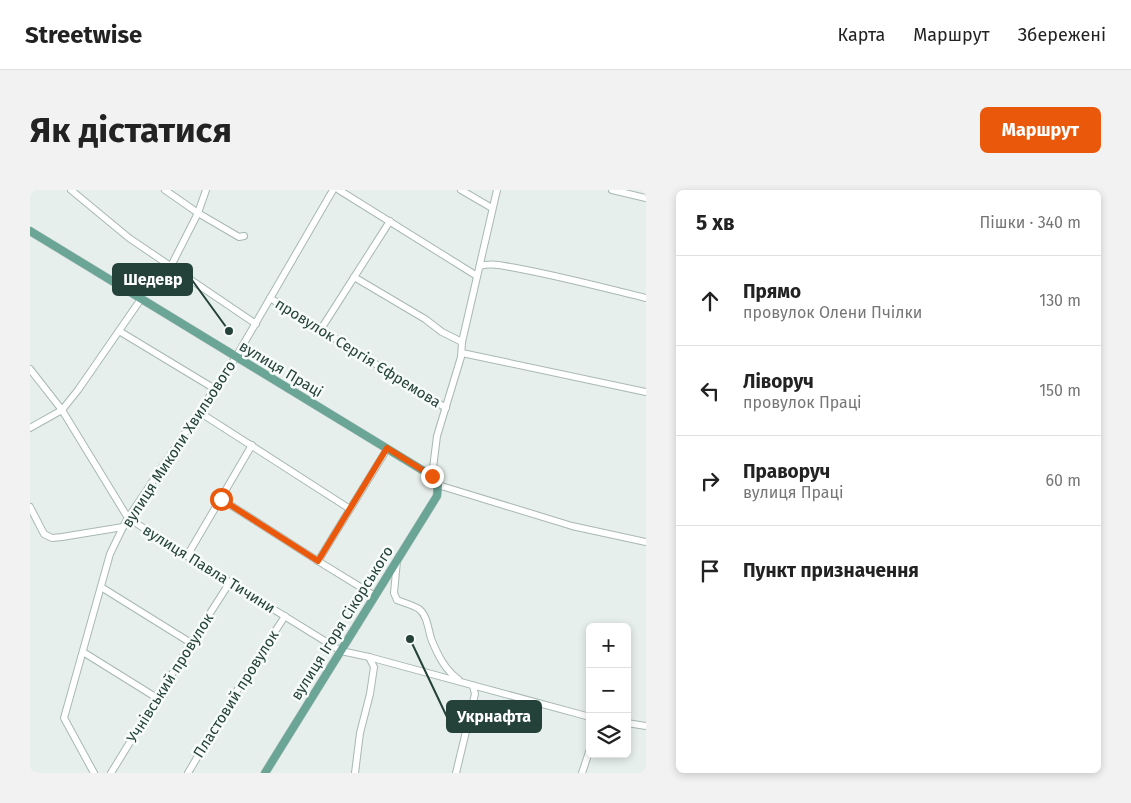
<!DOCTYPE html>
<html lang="uk">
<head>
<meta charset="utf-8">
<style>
	body { margin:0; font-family:"Fira Sans",sans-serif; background:#f2f2f2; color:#222 }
	.controls { position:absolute; right:15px; bottom:15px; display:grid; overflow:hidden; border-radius:8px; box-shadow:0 2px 8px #0003 }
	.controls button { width:45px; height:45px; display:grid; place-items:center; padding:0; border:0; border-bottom:1px solid #e0e0e0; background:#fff; color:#222; font:25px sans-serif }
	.stop { position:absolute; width:15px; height:15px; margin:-11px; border:4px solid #ea580c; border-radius:50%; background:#fff }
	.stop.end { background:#ea580c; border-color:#fff; box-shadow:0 1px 5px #0008 }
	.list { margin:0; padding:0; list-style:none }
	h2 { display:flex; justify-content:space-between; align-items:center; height:65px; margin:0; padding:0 20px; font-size:21px }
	h2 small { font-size:16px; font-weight:400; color:#767676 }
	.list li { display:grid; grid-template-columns:32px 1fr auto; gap:15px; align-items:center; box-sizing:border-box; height:90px; padding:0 20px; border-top:1px solid #e0e0e0 }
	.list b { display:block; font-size:19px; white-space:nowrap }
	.list p { margin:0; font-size:16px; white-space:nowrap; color:#767676 }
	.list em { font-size:16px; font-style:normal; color:#767676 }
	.icon { flex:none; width:28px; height:28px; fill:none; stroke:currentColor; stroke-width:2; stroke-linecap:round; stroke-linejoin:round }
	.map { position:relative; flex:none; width:616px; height:583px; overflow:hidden; border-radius:8px }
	header { display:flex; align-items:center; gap:30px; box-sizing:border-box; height:70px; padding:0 25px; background:#fff; border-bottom:1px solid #e0e0e0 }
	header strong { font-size:24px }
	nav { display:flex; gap:28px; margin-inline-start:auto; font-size:18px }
	.intro { display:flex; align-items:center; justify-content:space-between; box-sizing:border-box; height:120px; padding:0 30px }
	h1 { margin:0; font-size:35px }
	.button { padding:12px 22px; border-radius:8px; background:#ea580c; color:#fff; font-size:18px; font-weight:700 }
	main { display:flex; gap:30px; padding:0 30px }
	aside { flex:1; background:#fff; border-radius:8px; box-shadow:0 2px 8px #0003 }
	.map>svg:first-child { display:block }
</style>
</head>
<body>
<header>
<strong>Streetwise</strong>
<nav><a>Карта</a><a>Маршрут</a><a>Збережені</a></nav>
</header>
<div class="intro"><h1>Як дістатися</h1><a class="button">Маршрут</a></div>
<main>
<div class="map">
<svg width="616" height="583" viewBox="0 0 616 583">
	<rect width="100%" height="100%" fill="#e6efeb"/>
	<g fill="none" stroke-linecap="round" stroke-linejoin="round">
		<defs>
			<g id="minor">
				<polyline points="41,0 99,48 226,134"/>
				<polyline points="135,0 168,23 209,47 214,46"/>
				<polyline points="309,0 447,86"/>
				<polyline points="431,0 462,18"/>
				<polyline points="582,0 616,8"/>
				<polyline points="141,76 168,23 176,0"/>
				<path d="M450,76C463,72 478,77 491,79C533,87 575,98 616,108"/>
				<polyline points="324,87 395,129 412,142 432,152"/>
				<polyline points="240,108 416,218"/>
				<polyline points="291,139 360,31"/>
				<polyline points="89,141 185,199"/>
				<polyline points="432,163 616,202"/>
				<polyline points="0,179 32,220 98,328 157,366 311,461 339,467 560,527"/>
				<polyline points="169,222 320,319"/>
				<polyline points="0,238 32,220 48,200 111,109"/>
				<polyline points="402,286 407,246 431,167 432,152 467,0"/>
				<polyline points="408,295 542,336 616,352"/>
				<polyline points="191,309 288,371 345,406"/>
				<polyline points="0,317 14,344 22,348 32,347 93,337"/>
				<polyline points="157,366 222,255"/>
				<polyline points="288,371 357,259"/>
				<path d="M367,371L364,403L367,410C374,413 383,415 389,419C398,426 398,441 402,451C408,465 415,480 428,489"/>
				<polyline points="71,397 161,453"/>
				<polyline points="53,462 127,508"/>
				<polyline points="597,533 616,536"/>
				<polyline points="64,583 34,528 80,364 93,337 98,328 206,167 303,0"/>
				<polyline points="81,583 161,453 200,392"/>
				<polyline points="158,583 201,510 255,426"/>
				<polyline points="325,583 330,543 340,504 344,477 339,467"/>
				<polyline points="426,583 445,504 443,496"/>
				<polyline points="552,583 560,559"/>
			</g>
			<polyline id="major" points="0,41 402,286 408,295 407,306 235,583"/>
		</defs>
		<!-- minor casing -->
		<use href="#minor" stroke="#a8b8b2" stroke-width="8"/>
		<!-- major casing -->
		<use href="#major" stroke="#c2cac8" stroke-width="9"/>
		<!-- minor -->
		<use href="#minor" stroke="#fff" stroke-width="6"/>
		<!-- major -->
		<use href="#major" stroke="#6aa596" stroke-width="8"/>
	</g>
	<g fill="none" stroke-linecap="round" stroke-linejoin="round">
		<!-- route -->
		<polyline stroke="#ea580c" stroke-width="6" points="191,309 288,371 357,258 402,286"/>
	</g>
	<g text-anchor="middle" stroke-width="5" stroke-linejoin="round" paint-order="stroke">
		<!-- street labels -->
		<g font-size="15" fill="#24423a" stroke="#f7fbf9">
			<text transform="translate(328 163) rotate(32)" y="5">провулок Сергія Єфремова</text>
			<text transform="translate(251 179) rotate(31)" y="5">вулиця Праці</text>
			<text transform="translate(149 254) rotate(-57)" y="5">вулиця Миколи Хвильового</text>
			<text transform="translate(179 379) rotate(32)" y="5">вулиця Павла Тичини</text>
			<text transform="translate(312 433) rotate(-58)" y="5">вулиця Ігоря Сікорського</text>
			<text transform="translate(140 488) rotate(-58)" y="5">Учнівський провулок</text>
			<text transform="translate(206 504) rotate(-58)" y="5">Пластовий провулок</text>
		</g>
	</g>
	<!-- callouts -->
	<path fill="none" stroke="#24423a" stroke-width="2" d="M199 141L162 90M380 449L417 527"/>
	<g fill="#24423a" stroke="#f7fbf9" stroke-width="2">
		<circle cx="199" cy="141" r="5"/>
		<circle cx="380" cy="449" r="5"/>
	</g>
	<g fill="#24423a" stroke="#24423a" stroke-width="2">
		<rect x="83" y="74" width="79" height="31" rx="5"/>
		<rect x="417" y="511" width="94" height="31" rx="5"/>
	</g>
	<g font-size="16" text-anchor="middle" font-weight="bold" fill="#fff">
		<text x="123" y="95">Шедевр</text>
		<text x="464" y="532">Укрнафта</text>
	</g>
</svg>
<div class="controls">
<button>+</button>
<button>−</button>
<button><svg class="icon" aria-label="layers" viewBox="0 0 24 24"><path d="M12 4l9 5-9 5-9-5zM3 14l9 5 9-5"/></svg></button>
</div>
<div class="stop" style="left:191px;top:309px"></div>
<div class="stop end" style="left:402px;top:286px"></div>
</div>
<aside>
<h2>5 хв<small>Пішки · 340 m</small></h2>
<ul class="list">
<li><svg class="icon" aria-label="ahead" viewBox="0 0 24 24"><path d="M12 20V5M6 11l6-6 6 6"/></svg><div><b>Прямо</b><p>провулок Олени Пчілки</p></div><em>130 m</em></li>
<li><svg class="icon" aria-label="left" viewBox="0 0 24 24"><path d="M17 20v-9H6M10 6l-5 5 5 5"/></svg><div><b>Ліворуч</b><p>провулок Праці</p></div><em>150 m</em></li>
<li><svg class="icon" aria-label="right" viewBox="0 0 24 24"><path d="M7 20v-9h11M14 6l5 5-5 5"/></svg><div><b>Праворуч</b><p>вулиця Праці</p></div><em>60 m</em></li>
<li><svg class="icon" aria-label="arrive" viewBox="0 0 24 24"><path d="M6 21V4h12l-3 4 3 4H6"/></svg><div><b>Пункт призначення</b></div></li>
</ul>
</aside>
</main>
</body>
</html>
